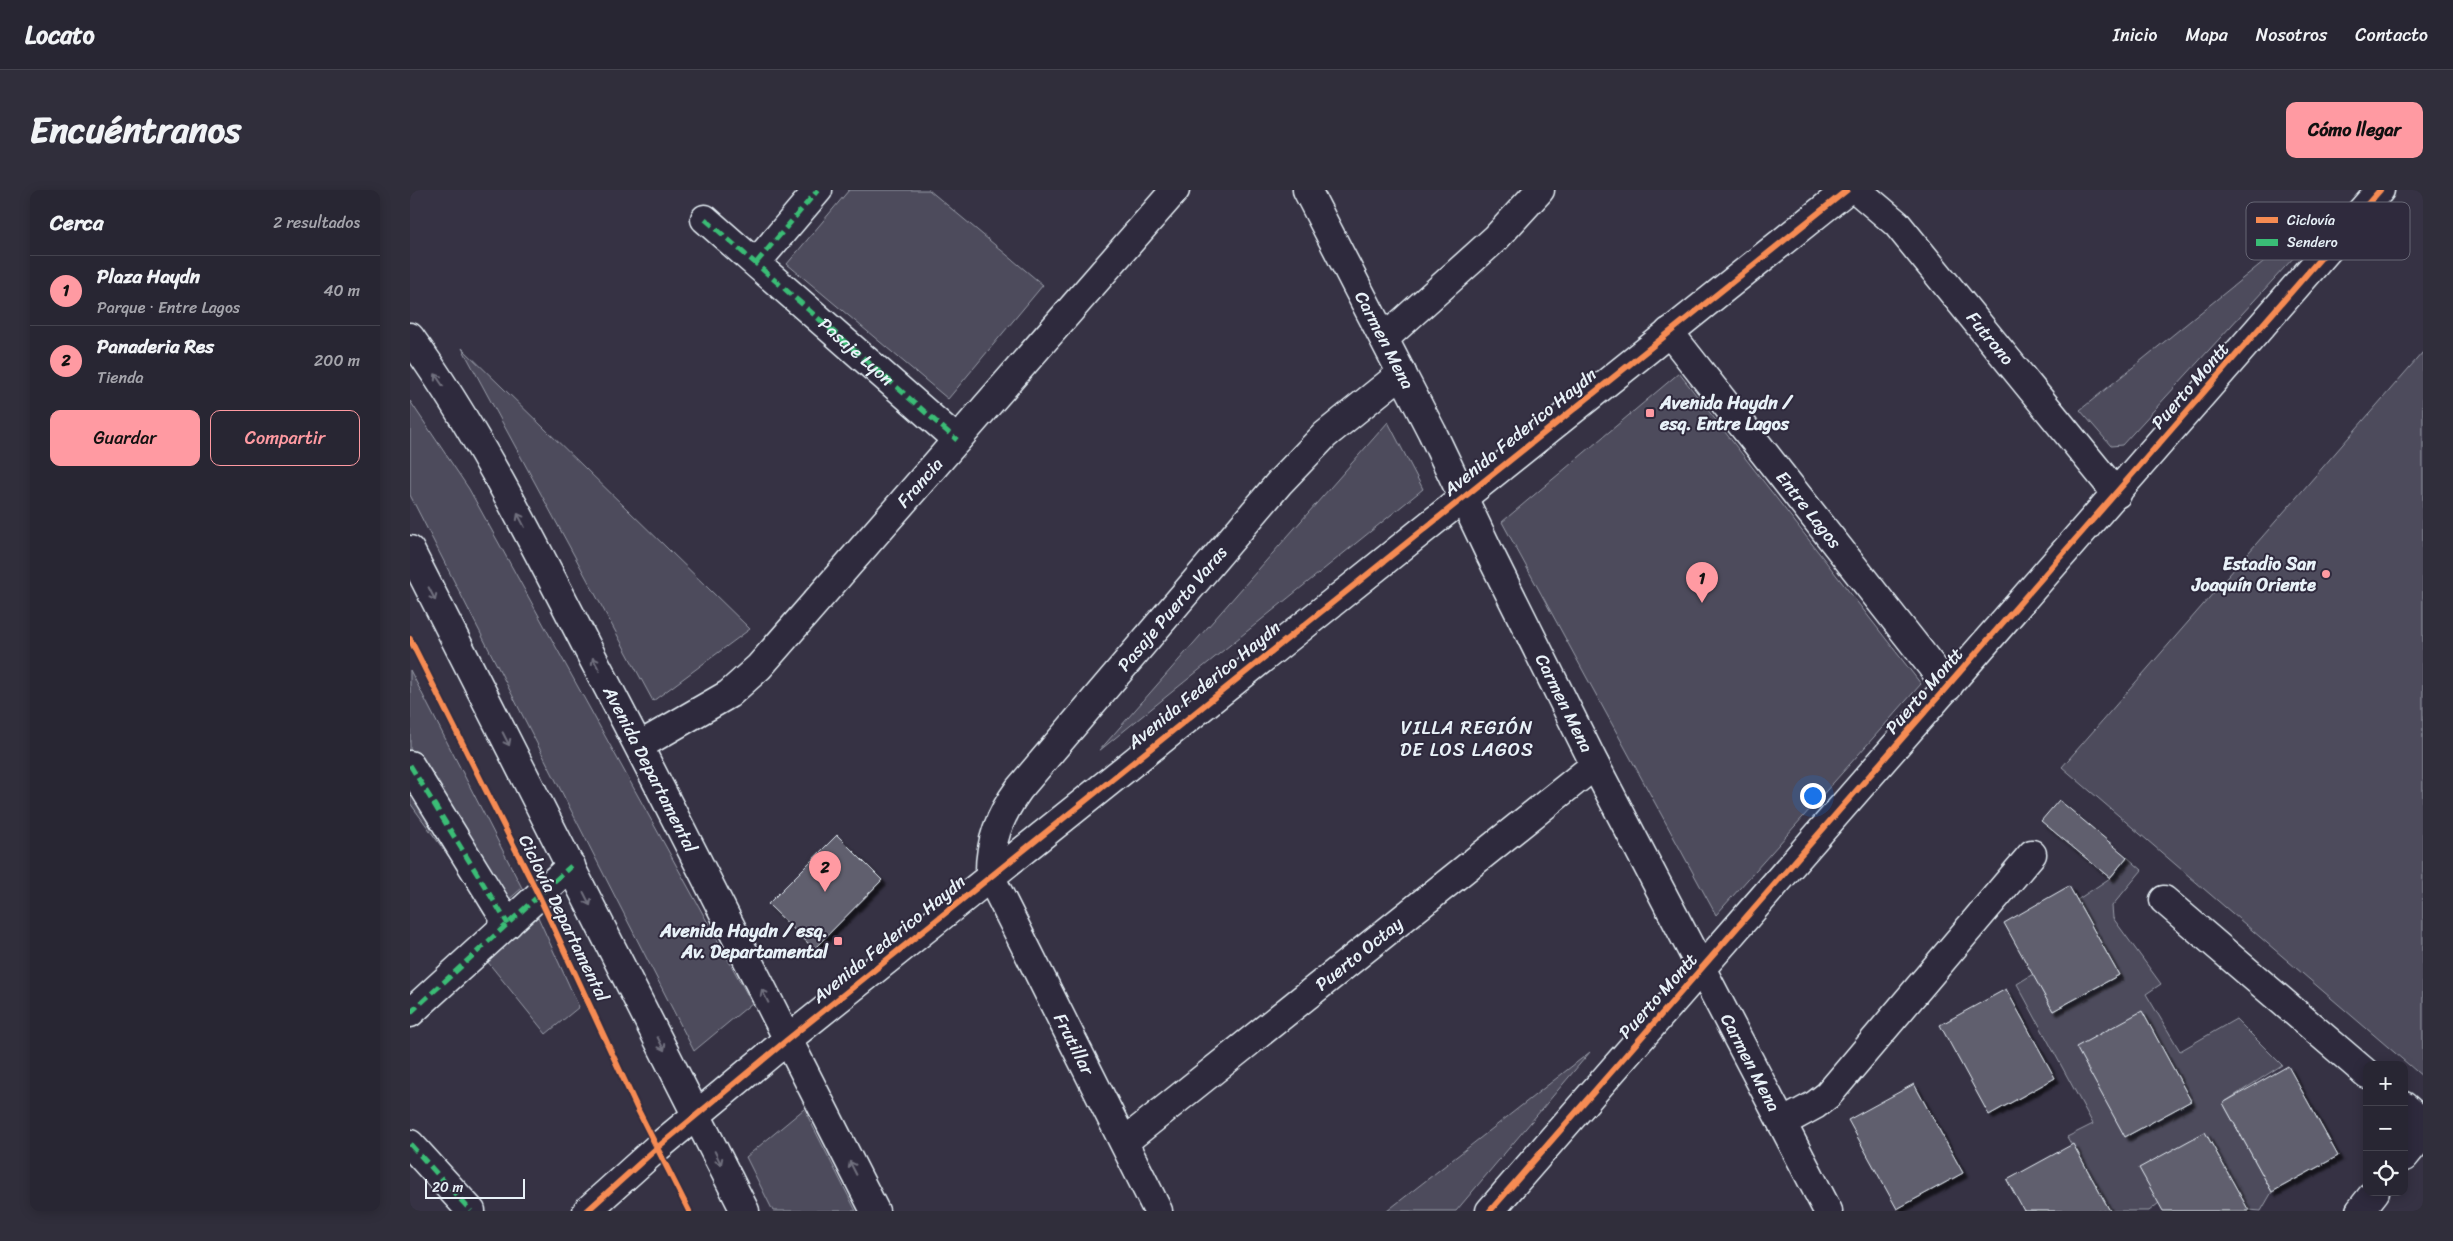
<!DOCTYPE html>
<html lang="es">
<head>
<meta charset="utf-8">
<style>
	body { margin:0; font-family:Sriracha,sans-serif; background:#302e3b; color:#f1f3f6 }
	.controls { position:absolute; right:15px; bottom:15px; display:grid; overflow:hidden; border-radius:10px; box-shadow:0 2px 12px #0003 }
	.controls button { width:45px; height:45px; display:grid; place-items:center; padding:0; border:0; border-bottom:1px solid #44434e; background:#282633; color:#f1f3f6; font:25px sans-serif }
	.scale { position:absolute; left:15px; bottom:12px; width:100px; box-sizing:border-box; padding-left:5px; border:2px solid #e8f1f8; border-top:0; font-size:14px; line-height:18px; white-space:nowrap; color:#e8f1f8; -webkit-text-stroke:4px #2f2a3d; paint-order:stroke }
	.you { position:absolute; left:1402px; top:605px; width:18px; height:18px; margin:-12px; border:4px solid #fff; border-radius:50%; background:#1a73e8; box-shadow:0 0 0 8px #1a73e833 }
	.badge { display:grid; place-items:center; width:32px; height:32px; border-radius:50%; background:#ff9aa2; color:#111; font-size:16px; font-weight:700 }
	.pin { position:absolute; translate:-50% -41px; filter:drop-shadow(0 1px 2px #0008) }
	.pin::after { content:''; position:absolute; top:26px; width:18px; height:15px; background:inherit; clip-path:polygon(0 0,100% 0,50% 100%) }
	.list { margin:0; padding:0; list-style:none }
	h2 { display:flex; justify-content:space-between; align-items:center; height:65px; margin:0; padding:0 20px; font-size:21px }
	h2 small { font-size:16px; font-weight:400; color:#a5a5ac }
	.list li { display:grid; grid-template-columns:32px 1fr auto; gap:15px; align-items:center; box-sizing:border-box; height:70px; padding:0 20px; border-top:1px solid #44434e }
	.list b { display:block; font-size:19px; white-space:nowrap }
	.list p { margin:0; font-size:16px; white-space:nowrap; color:#a5a5ac }
	.list em { font-size:16px; font-style:normal; color:#a5a5ac }
	.actions { display:flex; gap:10px; padding:15px 20px }
	.actions a { flex:1; padding:11px 0; border:1px solid #ff9aa2; border-radius:10px; text-align:center; font-size:18px; color:#ff9aa2 }
	.actions .main { background:#ff9aa2; color:#111 }
	.icon { flex:none; width:28px; height:28px; fill:none; stroke:currentColor; stroke-width:2; stroke-linecap:round; stroke-linejoin:round }
	.map { position:relative; flex:none; width:2013px; height:1021px; overflow:hidden; border-radius:10px }
	header { display:flex; align-items:center; gap:30px; box-sizing:border-box; height:70px; padding:0 25px; background:#282633; border-bottom:1px solid #44434e }
	header strong { font-size:24px }
	nav { display:flex; gap:28px; margin-inline-start:auto; font-size:18px }
	.intro { display:flex; align-items:center; justify-content:space-between; box-sizing:border-box; height:120px; padding:0 30px }
	h1 { margin:0; font-size:35px }
	.button { padding:12px 22px; border-radius:10px; background:#ff9aa2; color:#111; font-size:18px; font-weight:700 }
	main { display:flex; gap:30px; padding:0 30px }
	aside { flex:1; background:#282633; border-radius:10px; box-shadow:0 2px 12px #0003 }
	.map>svg:first-child { display:block }
</style>
</head>
<body>
<header>
<strong>Locato</strong>
<nav><a>Inicio</a><a>Mapa</a><a>Nosotros</a><a>Contacto</a></nav>
</header>
<div class="intro"><h1>Encuéntranos</h1><a class="button">Cómo llegar</a></div>
<main>
<aside>
<h2>Cerca<small>2 resultados</small></h2>
<ul class="list">
<li><span class="badge">1</span><div><b>Plaza Haydn</b><p>Parque · Entre Lagos</p></div><em>40 m</em></li>
<li><span class="badge">2</span><div><b>Panaderia Res</b><p>Tienda</p></div><em>200 m</em></li>
</ul>
<div class="actions"><a class="main">Guardar</a><a>Compartir</a></div>
</aside>
<div class="map">
<svg width="2013" height="1021" viewBox="0 0 2013 1021">
	<defs>
		<filter id="shadow"><feDropShadow dx="4.5" dy="4.5" stdDeviation="1" flood-color="#0009"/></filter>
	</defs>
	<rect width="100%" height="100%" fill="#363244"/>
	<filter id="ink" filterUnits="userSpaceOnUse"><feTurbulence type="fractalNoise" baseFrequency=".02" numOctaves="2"/><feDisplacementMap in="SourceGraphic" scale="10" xChannelSelector="R" yChannelSelector="G"/><feConvolveMatrix kernelMatrix="1 2 1 2 8 2 1 2 1" color-interpolation-filters="sRGB"/></filter>
	<g filter="url(#ink)">
		<!-- green -->
		<g fill="#4d4b5c" stroke="#9a9eaa">
			<polygon points="439,0 519,0 633,95 538,209 377,74"/>
			<polygon points="1890,42 1897,53 1712,255 1701,256 1670,220"/>
			<polygon points="52,158 340,439 243,511"/>
			<polygon points="2013,162 2013,887 1652,577"/>
			<polygon points="1269,183 1511,494 1306,725 1092,332"/>
			<polygon points="0,211 59,299 342,813 284,861 0,305"/>
			<polygon points="978,232 1013,299 689,561"/>
			<polygon points="0,480 112,698 81,725 0,613"/>
			<polygon points="1717,667 1732,680 1702,716 1703,728 1751,794 1736,804 1770,861 1826,829 1872,875 1813,913 1862,1002 1851,1021 1749,1013 1739,1021 1700,1021 1657,947 1683,934 1607,794 1623,784 1643,821 1709,785 1667,710 1700,688"/>
			<polygon points="128,727 169,817 136,844 77,771"/>
			<polygon points="1180,862 1046,1021 977,1021"/>
			<polygon points="394,919 446,1021 363,1021 336,967"/>
		</g>
		<!-- building -->
		<g fill="#605e6e" stroke="#e8f1f8" filter="url(#shadow)">
			<polygon points="1649,610 1717,667 1700,688 1631,631"/>
			<polygon points="427,645 472,690 404,759 358,714"/>
			<polygon points="1659,696 1709,785 1643,821 1594,733"/>
			<polygon points="1596,799 1645,888 1579,925 1530,835"/>
			<polygon points="1732,821 1781,911 1715,947 1666,857"/>
			<polygon points="1878,876 1928,966 1862,1002 1813,913"/>
			<polygon points="1504,894 1553,983 1487,1019 1438,930"/>
			<polygon points="1795,942 1839,1021 1753,1021 1729,978"/>
			<polygon points="1663,954 1700,1021 1614,1021 1597,990"/>
		</g>
		<g fill="none" stroke-linecap="round" stroke-linejoin="round">
			<defs>
				<g id="minor">
					<path id="s1" d="M897,0L1022,242L1080,364L1185,575L1418,1021"/>
					<path id="s2" d="M1447,0L1487,34L1707,304"/>
					<polyline points="295,29 547,250"/>
					<polyline points="346,73 408,0"/>
					<path id="s3" d="M1259,142L1538,497"/>
					<polyline points="975,148 1086,48 1130,0"/>
					<path id="s4" d="M229,556L319,504L349,477L765,0"/>
					<polyline points="0,575 98,734"/>
					<polyline points="1754,710 1957,884"/>
					<polyline points="0,823 161,676"/>
					<polyline points="1994,916 2013,933"/>
					<polyline points="1372,933 1405,915 1418,905 1622,664"/>
					<path id="s5" d="M714,952L1185,575"/>
					<polyline points="0,954 61,1021"/>
					<polyline points="1994,967 2013,944"/>
					<polyline points="177,1021 248,957 377,850 1437,0"/>
					<path id="s6" d="M748,1021L580,686C579,653 589,626 609,599L870,292L915,245L992,183"/>
					<polyline points="1080,1021 1970,0"/>
					<polyline points="1950,1021 1965,1002"/>
				</g>
				<g id="major">
					<path id="s7" d="M0,147C75,251 130,367 189,480C283,660 373,841 465,1021"/>
					<polyline points="0,360 335,1021"/>
				</g>
			</defs>
			<!-- minor casing -->
			<use href="#minor" stroke="#e8f1f8" stroke-width="31"/>
			<!-- major casing -->
			<use href="#major" stroke="#e8f1f8" stroke-width="31"/>
			<!-- minor -->
			<use href="#minor" stroke="#2f2a3d" stroke-width="28"/>
			<!-- major -->
			<use href="#major" stroke="#2f2a3d" stroke-width="28"/>
			<!-- quiet -->
			<g stroke="#3abd76" stroke-width="5" stroke-dasharray="10 5" stroke-linecap="butt">
				<path id="s8" d="M295,29L547,250"/>
				<polyline points="346,73 408,0"/>
				<polyline points="0,575 98,734"/>
				<polyline points="0,823 161,676"/>
				<polyline points="0,954 61,1021"/>
			</g>
			<defs>
				<g id="cycleway">
					<polyline points="0,449 129,706 229,922 279,1021"/>
					<polyline points="177,1021 248,957 377,850 1437,0"/>
					<polyline points="1080,1021 1970,0"/>
				</g>
			</defs>
			<!-- cycleway casing -->
			<use href="#cycleway" stroke="#2f2a3d" stroke-width="9"/>
			<!-- cycleway -->
			<use href="#cycleway" stroke="#f68b52" stroke-width="6"/>
		</g>
		<!-- one-way arrows -->
		<defs><path id="oneway-shaft" d="M-6 0H5M1.5-3L5.5 0L1.5 3" fill="none" stroke-width="1.6" stroke-linecap="round" stroke-linejoin="round" transform="scale(1.25)"/></defs>
		<g stroke="#70707e">
			<use href="#oneway-shaft" transform="translate(29 190) rotate(-124)"/>
			<use href="#oneway-shaft" transform="translate(111 330) rotate(-118)"/>
			<use href="#oneway-shaft" transform="translate(22 404) rotate(63)"/>
			<use href="#oneway-shaft" transform="translate(186 474) rotate(-118)"/>
			<use href="#oneway-shaft" transform="translate(96 549) rotate(63)"/>
			<use href="#oneway-shaft" transform="translate(177 709) rotate(63)"/>
			<use href="#oneway-shaft" transform="translate(355 806) rotate(-117)"/>
			<use href="#oneway-shaft" transform="translate(251 854) rotate(63)"/>
			<use href="#oneway-shaft" transform="translate(308 968) rotate(64)"/>
			<use href="#oneway-shaft" transform="translate(443 978) rotate(-117)"/>
		</g>
	</g>
	<!-- markers -->
	<g fill="#ff9aa2" stroke="#2f2a3d" stroke-width="2">
		<rect x="1235" y="218" width="10" height="10" rx="2.5"/>
		<circle cx="1916" cy="384" r="5"/>
		<rect x="423" y="746" width="10" height="10" rx="2.5"/>
	</g>
	<g text-anchor="middle" stroke-width="4" stroke-linejoin="round" paint-order="stroke">
		<!-- street labels -->
		<g font-size="18" fill="#e8f1f8" stroke="#2f2a3d">
			<text dy="6" stroke="none"><textPath href="#s2" startOffset="200">Futrono</textPath></text>
			<text dy="6" stroke="none"><textPath href="#s1" startOffset="169">Carmen Mena</textPath></text>
			<text dy="6" stroke="none"><textPath href="#s8" startOffset="201">Pasaje Lyon</textPath></text>
			<text transform="translate(1780 196) rotate(-49)" y="6">Puerto Montt</text>
			<text transform="translate(1110 242) rotate(-39)" y="6">Avenida Federico Haydn</text>
			<text dy="6" stroke="none"><textPath href="#s4" startOffset="389">Francia</textPath></text>
			<text dy="6" stroke="none"><textPath href="#s3" startOffset="226">Entre Lagos</textPath></text>
			<text dy="6" stroke="none"><textPath href="#s6" startOffset="705">Pasaje Puerto Varas</textPath></text>
			<text transform="translate(794 495) rotate(-39)" y="6">Avenida Federico Haydn</text>
			<text transform="translate(1514 501) rotate(-49)" y="6">Puerto Montt</text>
			<text dy="6" stroke="none"><textPath href="#s1" startOffset="574">Carmen Mena</textPath></text>
			<text dy="6" stroke="none"><textPath href="#s7" startOffset="495">Avenida Departamental</textPath></text>
			<text transform="translate(154 728) rotate(64)" y="6">Ciclovía Departamental</text>
			<text transform="translate(479 749) rotate(-39)" y="6">Avenida Federico Haydn</text>
			<text dy="6" stroke="none"><textPath href="#s5" startOffset="301">Puerto Octay</textPath></text>
			<text transform="translate(1248 806) rotate(-48)" y="6">Puerto Montt</text>
			<text transform="translate(664 854) rotate(63)" y="6">Frutillar</text>
			<text dy="6" stroke="none"><textPath href="#s1" startOffset="979">Carmen Mena</textPath></text>
		</g>
		<!-- poi labels -->
		<g font-size="18" font-weight="bold" fill="#e8f1f8" stroke="#2f2a3d" text-anchor="end">
			<text x="1250" y="219" text-anchor="start">Avenida Haydn /<tspan x="1250" dy="21">esq. Entre Lagos</tspan></text>
			<text x="1906" y="380">Estadio San<tspan x="1906" dy="21">Joaquín Oriente</tspan></text>
			<text x="418" y="747">Avenida Haydn / esq.<tspan x="418" dy="21">Av. Departamental</tspan></text>
		</g>
		<!-- neighbourhood labels -->
		<g font-size="19" letter-spacing="1" fill="#e8f1f8" stroke="#2f2a3d">
			<text x="1057" y="544">VILLA REGIÓN<tspan x="1057" dy="22">DE LOS LAGOS</tspan></text>
		</g>
	</g>
	<!-- legend -->
	<rect x="1836" y="12" width="164" height="58" rx="8" fill="#2f2a3d" stroke="#666675" stroke-width="1"/>
	<rect x="1846" y="27" width="22" height="6" fill="#f68b52"/>
	<rect x="1846" y="49" width="22" height="7" fill="#3abd76"/>
	<g font-size="14" fill="#e8f1f8">
		<text x="1877" y="35">Ciclovía</text>
		<text x="1877" y="57">Sendero</text>
	</g>
</svg>
<div class="controls">
<button>+</button>
<button>−</button>
<button><svg class="icon" aria-label="locate" viewBox="0 0 24 24"><circle cx="12" cy="12" r="6"/><path d="M12 2v4M12 18v4M2 12h4M18 12h4"/></svg></button>
</div>
<div class="scale">20 m</div>
<div class="you"></div>
<div class="pin badge" style="left:1292px;top:413px">1</div>
<div class="pin badge" style="left:415px;top:702px">2</div>
</div>
</main>
</body>
</html>
